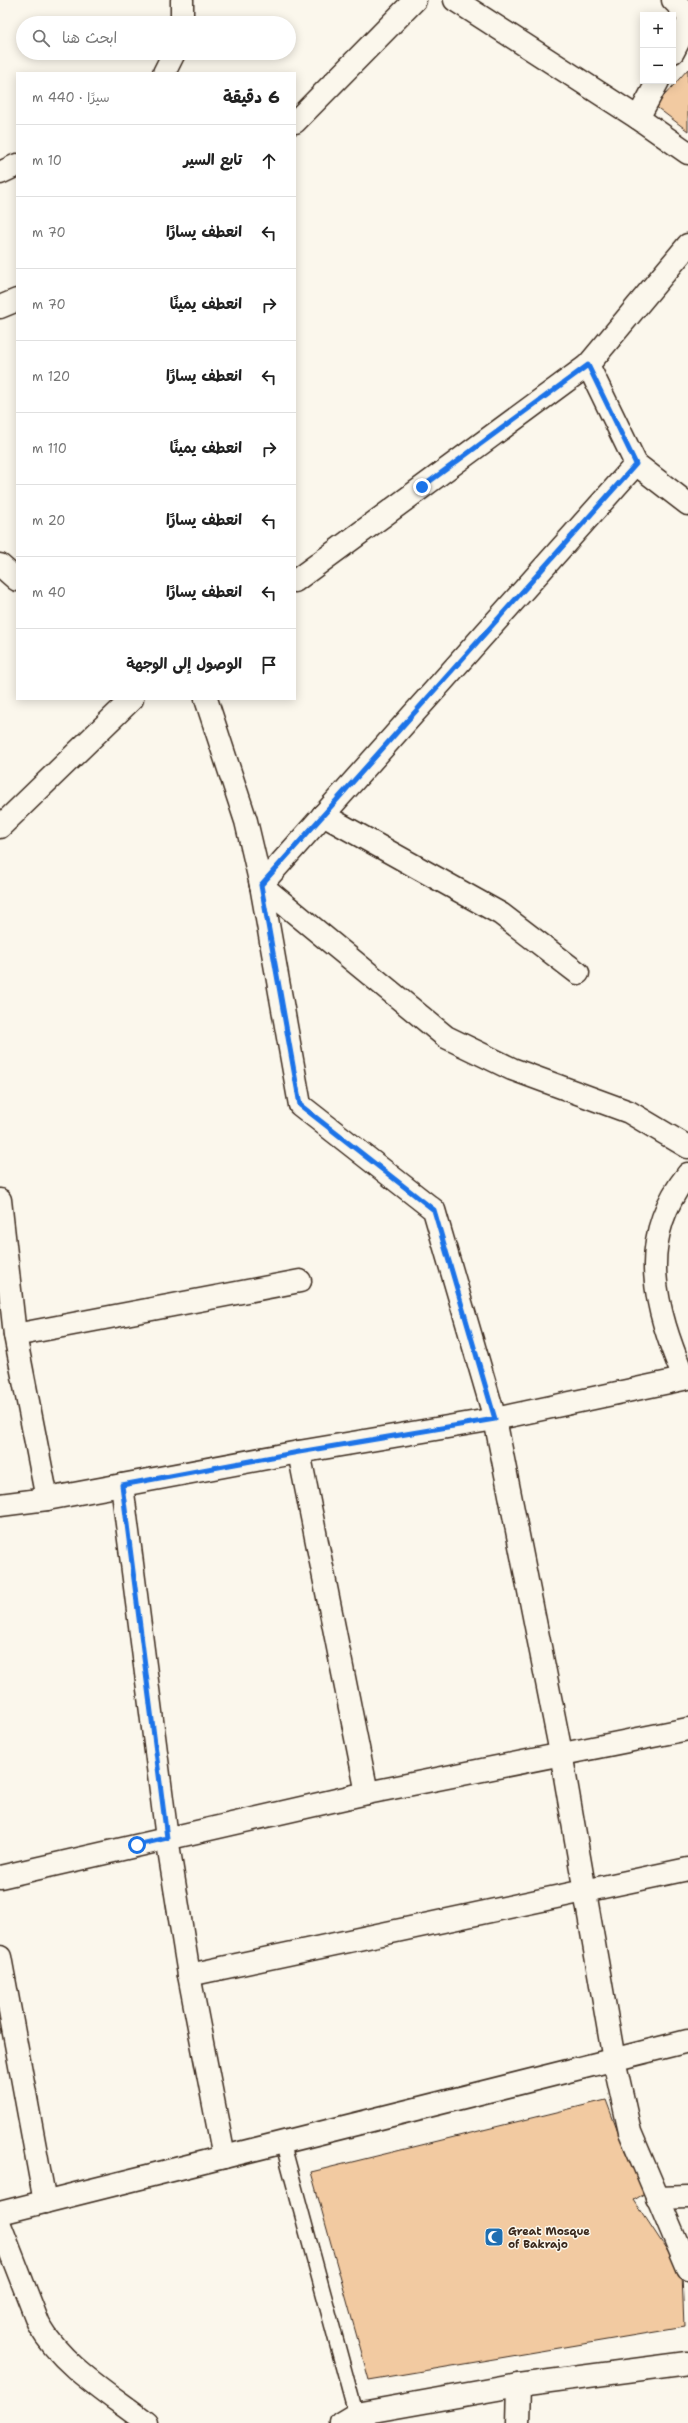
<!DOCTYPE html>
<html lang="ar">
<head>
<meta charset="utf-8">
<style>
	body { margin:0; font-family:"Shantell Sans","Playpen Sans Arabic",sans-serif; background:#f2f2f2; color:#222; direction:rtl }
	.controls { position:absolute; right:12px; top:12px; display:grid; overflow:hidden; border-radius:0px; box-shadow:0 2px 10px #0003 }
	.controls button { width:36px; height:36px; display:grid; place-items:center; padding:0; border:0; border-bottom:1px solid #e0e0e0; background:#fff; color:#222; font:20px sans-serif }
	.stop { position:absolute; width:12px; height:12px; margin:-9px; border:3px solid #1a73e8; border-radius:50%; background:#fff }
	.stop.end { background:#1a73e8; border-color:#fff; box-shadow:0 1px 4px #0008 }
	.list { margin:0; padding:0; list-style:none }
	h2 { display:flex; justify-content:space-between; align-items:center; height:52px; margin:0; padding:0 16px; font-size:17px }
	h2 small { font-size:13px; font-weight:400; color:#767676 }
	.list li { display:grid; grid-template-columns:26px 1fr auto; gap:12px; align-items:center; box-sizing:border-box; height:72px; padding:0 16px; border-top:1px solid #e0e0e0 }
	.list b { display:block; font-size:15px; white-space:nowrap }
	.list em { font-size:13px; font-style:normal; color:#767676 }
	.icon { flex:none; width:22px; height:22px; fill:none; stroke:currentColor; stroke-width:2; stroke-linecap:round; stroke-linejoin:round }
	.map { position:relative; flex:none; width:688px; height:2423px; overflow:hidden; direction:ltr }
	.search { position:absolute; background:#fff; box-shadow:0 2px 10px #0003; left:16px; top:16px; width:280px; height:44px; display:flex; align-items:center; gap:10px; box-sizing:border-box; padding:0 14px; border-radius:22px; color:#767676; font-size:15px }
	.panel { position:absolute; background:#fff; box-shadow:0 2px 10px #0003; left:16px; top:72px; width:280px; height:628px; border-radius:0px; direction:rtl }
	.map>svg:first-child { display:block }
</style>
</head>
<body>
<div class="map">
<svg width="688" height="2423" viewBox="0 0 688 2423">
	<rect width="100%" height="100%" fill="#fbf7ec"/>
	<filter id="ink" filterUnits="userSpaceOnUse"><feTurbulence type="fractalNoise" baseFrequency=".025" numOctaves="2"/><feDisplacementMap in="SourceGraphic" scale="8" xChannelSelector="R" yChannelSelector="G"/><feConvolveMatrix kernelMatrix="1 2 1 2 8 2 1 2 1" color-interpolation-filters="sRGB"/></filter>
	<g filter="url(#ink)">
		<!-- building -->
		<g fill="#f2caa1" stroke="#3b2a1e">
			<polygon points="688,69 688,131 655,106"/>
			<polygon points="606,2100 625,2151 647,2192 634,2200 682,2273 684,2327 369,2380 311,2172"/>
		</g>
		<g fill="none" stroke-linecap="round" stroke-linejoin="round">
			<defs>
				<polyline id="service" points="283,2144 356,2414"/>
				<g id="minor">
					<polyline points="455,0 638,118 688,153"/>
					<polyline points="673,0 688,15"/>
					<polyline points="182,23 182,0"/>
					<polyline points="673,52 688,23"/>
					<polyline points="164,73 174,53"/>
					<polyline points="638,118 658,81"/>
					<polyline points="295,122 415,0"/>
					<polyline points="0,173 17,165"/>
					<polyline points="0,307 17,300"/>
					<polyline points="588,365 636,464 688,504"/>
					<polyline points="0,565 17,580"/>
					<polyline points="295,581 588,365 688,245"/>
					<polyline points="206,699 246,821 261,885 300,1105 434,1210 495,1419 561,1753 614,2060 630,2132 688,2269"/>
					<polyline points="323,815 501,914 578,973"/>
					<polyline points="0,827 132,699"/>
					<polyline points="261,885 636,464"/>
					<polyline points="261,885 446,1037 512,1069 629,1112 688,1147"/>
					<polyline points="0,1200 15,1335 47,1499"/>
					<polyline points="15,1335 300,1281"/>
					<path d="M684,1378C655,1308 635,1240 688,1174"/>
					<polyline points="299,1452 367,1793"/>
					<polyline points="122,1485 167,1838 189,1975 224,2157"/>
					<polyline points="0,1505 47,1499 299,1452 495,1419 688,1378"/>
					<polyline points="0,1877 367,1793 688,1729"/>
					<polyline points="0,1957 45,2202"/>
					<polyline points="189,1975 688,1869"/>
					<polyline points="657,2198 688,2197"/>
					<polyline points="0,2213 688,2041"/>
					<path d="M0,2225L39,2325C63,2367 110,2394 147,2423"/>
					<polyline points="341,2423 356,2414 519,2385 688,2363"/>
					<polyline points="518,2423 519,2385"/>
				</g>
			</defs>
			<!-- service casing -->
			<use href="#service" stroke="#3b2a1e" stroke-width="17"/>
			<!-- minor casing -->
			<use href="#minor" stroke="#3b2a1e" stroke-width="25"/>
			<!-- service -->
			<use href="#service" stroke="#fbf7ec" stroke-width="14"/>
			<!-- minor -->
			<use href="#minor" stroke="#fbf7ec" stroke-width="22"/>
		</g>
	</g>
	<g fill="none" stroke-linecap="round" stroke-linejoin="round" filter="url(#ink)">
		<!-- route -->
		<polyline stroke="#1a73e8" stroke-width="5" points="137,1845 167,1838 122,1485 299,1452 495,1419 434,1210 300,1105 261,885 636,464 588,365 422,487"/>
	</g>
	<!-- icons -->
	<defs>
		<symbol id="mosque-square" viewBox="-11 -11 22 22"><rect x="-9" y="-9" width="18" height="18" rx="4" fill="#1f6fb2" stroke="#fbf7ec"/><path d="M3.5-4.9A6 6 0 1 0 3.5 4.9A5 5 0 1 1 3.5-4.9Z" fill="#fff"/></symbol>
	</defs>
	<g fill-rule="evenodd">
		<use href="#mosque-square" x="483" y="2226" width="22" height="22"/>
	</g>
	<g text-anchor="middle" stroke-width="3" stroke-linejoin="round" paint-order="stroke">
		<!-- poi labels -->
		<g font-size="11" font-weight="bold" fill="#3b2a1e" stroke="#fbf7ec" text-anchor="start">
			<text x="508" y="2235">Great Mosque<tspan x="508" dy="13">of Bakrajo</tspan></text>
		</g>
	</g>
</svg>
<div class="controls">
<button>+</button>
<button>−</button>
</div>
<div class="stop" style="left:137px;top:1845px"></div>
<div class="stop end" style="left:422px;top:487px"></div>
<div class="search"><svg class="icon" aria-label="search" viewBox="0 0 24 24"><circle cx="10" cy="10" r="6"/><path d="M15 15l6 6"/></svg>ابحث هنا</div>
<section class="panel">
<h2>6 دقيقة<small>سيرًا · 440 m</small></h2>
<ul class="list">
<li><svg class="icon" aria-label="ahead" viewBox="0 0 24 24"><path d="M12 20V5M6 11l6-6 6 6"/></svg><div><b>تابع السير</b></div><em>10 m</em></li>
<li><svg class="icon" aria-label="left" viewBox="0 0 24 24"><path d="M17 20v-9H6M10 6l-5 5 5 5"/></svg><div><b>انعطف يسارًا</b></div><em>70 m</em></li>
<li><svg class="icon" aria-label="right" viewBox="0 0 24 24"><path d="M7 20v-9h11M14 6l5 5-5 5"/></svg><div><b>انعطف يمينًا</b></div><em>70 m</em></li>
<li><svg class="icon" aria-label="left" viewBox="0 0 24 24"><path d="M17 20v-9H6M10 6l-5 5 5 5"/></svg><div><b>انعطف يسارًا</b></div><em>120 m</em></li>
<li><svg class="icon" aria-label="right" viewBox="0 0 24 24"><path d="M7 20v-9h11M14 6l5 5-5 5"/></svg><div><b>انعطف يمينًا</b></div><em>110 m</em></li>
<li><svg class="icon" aria-label="left" viewBox="0 0 24 24"><path d="M17 20v-9H6M10 6l-5 5 5 5"/></svg><div><b>انعطف يسارًا</b></div><em>20 m</em></li>
<li><svg class="icon" aria-label="left" viewBox="0 0 24 24"><path d="M17 20v-9H6M10 6l-5 5 5 5"/></svg><div><b>انعطف يسارًا</b></div><em>40 m</em></li>
<li><svg class="icon" aria-label="arrive" viewBox="0 0 24 24"><path d="M6 21V4h12l-3 4 3 4H6"/></svg><div><b>الوصول إلى الوجهة</b></div></li>
</ul>
</section>
</div>
</body>
</html>
